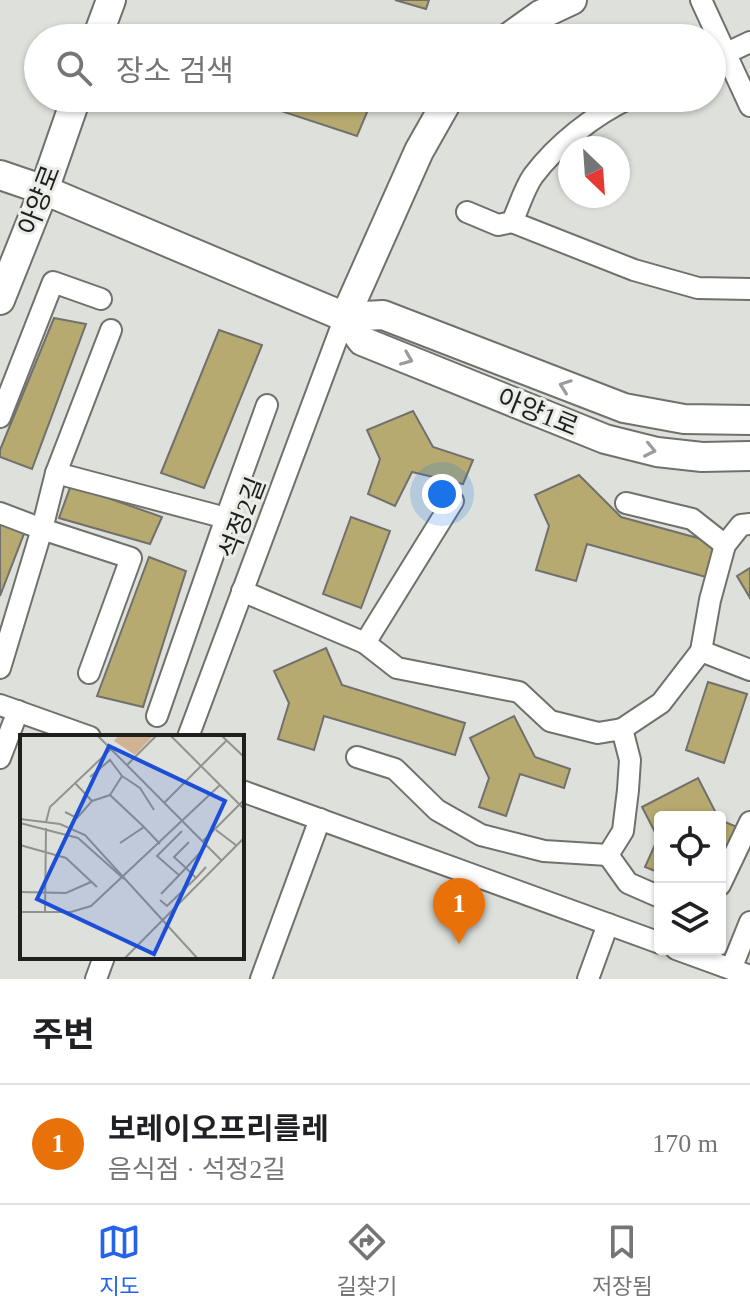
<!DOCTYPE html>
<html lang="ko">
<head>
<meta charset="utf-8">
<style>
	body { margin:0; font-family:"Times New Roman","Noto Sans KR",serif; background:#f6f6f6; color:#202124 }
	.controls { position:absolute; right:24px; bottom:24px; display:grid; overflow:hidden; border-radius:8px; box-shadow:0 2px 6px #0004 }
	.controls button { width:72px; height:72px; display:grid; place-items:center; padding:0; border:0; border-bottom:2px solid #e0e0e0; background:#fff; color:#202124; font:40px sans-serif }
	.compass { position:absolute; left:558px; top:136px; width:72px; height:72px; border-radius:50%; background:#fff; box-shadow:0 2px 6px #0004; rotate:155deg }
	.you { position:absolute; left:442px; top:494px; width:28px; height:28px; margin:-20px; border:6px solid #fff; border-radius:50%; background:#1a73e8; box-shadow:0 0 0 12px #1a73e833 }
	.badge { display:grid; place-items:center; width:52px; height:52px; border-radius:50%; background:#2563eb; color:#fff; font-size:26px; font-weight:700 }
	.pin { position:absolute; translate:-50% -66px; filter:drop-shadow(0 2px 4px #0008) }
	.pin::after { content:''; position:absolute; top:42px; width:28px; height:24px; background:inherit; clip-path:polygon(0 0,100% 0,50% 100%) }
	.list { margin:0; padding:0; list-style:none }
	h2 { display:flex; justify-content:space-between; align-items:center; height:104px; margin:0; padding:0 32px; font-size:34px }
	h2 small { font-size:26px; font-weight:400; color:#757577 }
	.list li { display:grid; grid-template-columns:52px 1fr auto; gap:24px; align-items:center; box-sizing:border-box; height:120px; padding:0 32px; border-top:2px solid #e0e0e0 }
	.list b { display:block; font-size:30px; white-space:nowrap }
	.list p { margin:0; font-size:26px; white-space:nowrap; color:#757577 }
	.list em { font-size:26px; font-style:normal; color:#757577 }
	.icon { flex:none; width:44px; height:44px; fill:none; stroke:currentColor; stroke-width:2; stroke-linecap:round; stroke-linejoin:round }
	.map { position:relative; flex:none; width:750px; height:979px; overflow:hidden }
	.search { position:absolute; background:#fff; box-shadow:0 2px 6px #0004; left:24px; right:24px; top:24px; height:88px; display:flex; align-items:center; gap:20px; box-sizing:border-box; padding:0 28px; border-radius:44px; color:#757577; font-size:30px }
	.sheet { height:224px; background:#fff }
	nav { display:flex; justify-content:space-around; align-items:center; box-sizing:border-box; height:112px; border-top:2px solid #e0e0e0; background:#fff; font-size:22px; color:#757577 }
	nav a { display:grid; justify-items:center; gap:4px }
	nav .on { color:#2563eb }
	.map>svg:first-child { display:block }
</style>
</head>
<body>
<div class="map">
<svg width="750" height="979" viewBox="0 0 750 979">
	<rect width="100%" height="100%" fill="#dee0db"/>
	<!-- building -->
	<g fill="#b7aa70" stroke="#71706c" stroke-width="2">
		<polygon points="395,0 429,0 426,9"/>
		<polygon points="252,98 373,98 357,136 251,101"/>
		<polygon points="54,318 86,324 32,469 0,457 0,450"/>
		<polygon points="219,330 262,345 204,488 161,473"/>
		<polygon points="413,411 433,447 473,460 463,484 412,472 395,506 368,494 380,459 367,430"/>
		<polygon points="579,475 621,517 716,543 706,577 587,544 576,581 536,570 549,526 535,495"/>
		<polygon points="71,485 162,517 150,544 59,518"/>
		<polygon points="0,516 27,526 0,596"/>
		<polygon points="351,517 390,531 361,608 323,594"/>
		<polygon points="149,557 186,571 143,707 97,696"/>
		<polygon points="750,568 750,598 737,576"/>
		<polygon points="326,648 342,685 465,723 455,755 324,716 314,750 278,739 289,703 274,671"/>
		<polygon points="708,682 747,694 724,763 686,750"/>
		<polygon points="514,716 535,757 570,769 564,788 520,774 506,816 479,807 489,778 470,738"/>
		<polygon points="698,778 718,817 660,817 660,873 645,867 658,838 642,807"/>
		<polygon points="720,820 742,829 731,855 720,851"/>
	</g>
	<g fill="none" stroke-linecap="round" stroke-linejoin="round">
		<defs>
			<g id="street">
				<polyline points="701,0 750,106"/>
				<polyline points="712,60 750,42"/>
				<polyline points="467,212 498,225 512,222"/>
				<polyline points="512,222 634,270 698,288 750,289"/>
				<path d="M512,222C519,207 524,189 533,176C557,144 594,115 630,98"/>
				<polyline points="0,417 53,282 101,299"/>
				<polyline points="56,473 226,518 157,716"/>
				<polyline points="626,503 692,519 725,545"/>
				<polyline points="0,513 42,529 56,473 111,330"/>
				<polyline points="226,518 267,405"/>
				<polyline points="242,591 365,643 453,501"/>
				<polyline points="365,643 397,668 519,692 550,721 598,733 622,729 630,760 628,790 623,831 608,855 628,883 660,897"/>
				<polyline points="701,651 710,600 725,545 741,525 750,524"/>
				<polyline points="0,668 42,529 131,558 89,673"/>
				<polyline points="0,705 90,737"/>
				<polyline points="622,729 661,703 701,651 750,670"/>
				<polyline points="188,737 345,317"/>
				<polyline points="357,757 395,769 437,810 481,835 544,851 608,855"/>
				<polyline points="0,758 18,711"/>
				<polyline points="242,791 660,943"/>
				<polyline points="720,885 750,822"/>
				<polyline points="676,949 750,976"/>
				<polyline points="731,969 750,922"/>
				<polyline points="96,979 104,957"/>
				<polyline points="261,979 320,819"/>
				<polyline points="588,979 608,924"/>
			</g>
			<g id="secondary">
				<polyline points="97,38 111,0"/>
				<polyline points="508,38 540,15 572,0"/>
				<polyline points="0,175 44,190 345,317 383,315 624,408 684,419 750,420"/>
				<polyline points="0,300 44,190 76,98"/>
				<polyline points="345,317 362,341 605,439 657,452 702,457 750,456"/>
				<polyline points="345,317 419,151 449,98"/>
			</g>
		</defs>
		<!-- street casing -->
		<use href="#street" stroke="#6f716d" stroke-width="24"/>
		<!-- secondary casing -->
		<use href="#secondary" stroke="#6f716d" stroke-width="32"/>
		<!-- street -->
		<use href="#street" stroke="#fff" stroke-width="20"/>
		<!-- secondary -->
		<use href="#secondary" stroke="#fff" stroke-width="28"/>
	</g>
	<!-- one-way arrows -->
	<defs><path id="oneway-chevron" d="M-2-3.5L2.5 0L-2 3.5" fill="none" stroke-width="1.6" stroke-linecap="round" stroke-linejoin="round" transform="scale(2)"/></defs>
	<g stroke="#9a9b9a">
		<use href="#oneway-chevron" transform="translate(407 359) rotate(22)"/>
		<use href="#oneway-chevron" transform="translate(565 386) rotate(-160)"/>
		<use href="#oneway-chevron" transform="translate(650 450) rotate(12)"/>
	</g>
	<g text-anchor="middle" stroke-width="6" stroke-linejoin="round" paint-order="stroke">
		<!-- street labels -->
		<g font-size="26" fill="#1f201e" stroke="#ebede8">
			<text transform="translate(39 200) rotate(-69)" y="9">아양로</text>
			<text transform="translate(538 412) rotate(22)" y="9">아양1로</text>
			<text transform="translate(242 518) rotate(-69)" y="9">석정2길</text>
		</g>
	</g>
	<!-- overview -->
	<g transform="translate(20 735)">
		<rect width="224" height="224" fill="#dee0db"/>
		<path d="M99,0H134L115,20L94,6Z" fill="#d1b394"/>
		<path fill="none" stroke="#92938f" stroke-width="2" d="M77,0L202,126M150,0L224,74M201,0L224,22M107,30L137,0M102,41L120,53L134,75M70,42L90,25L102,41L90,60L124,92M55,48L72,66L90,60M144,68L206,6M45,77L57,83L72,66M0,84L40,89L65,100L178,224M26,87L30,72L91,14M0,88L58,103L104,144M196,95L217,111M183,106L224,65M169,107L154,122L166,133L187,110M100,108L124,92L140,109M0,110L46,123L77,152M160,141L137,121L162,96M0,157L46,158L71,147M141,159L166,133L176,143L186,132M140,165L147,171L176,143M0,177H51L71,171L200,50M25,177L26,93M104,224L224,103"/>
		<path fill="#1d4ed8" fill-opacity="0.15" stroke="#1d4ed8" stroke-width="4" d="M89,11L205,66L134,219L17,164Z"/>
		<rect width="224" height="224" fill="none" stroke="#1f201e" stroke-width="4"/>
	</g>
</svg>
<div class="controls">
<button><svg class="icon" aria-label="locate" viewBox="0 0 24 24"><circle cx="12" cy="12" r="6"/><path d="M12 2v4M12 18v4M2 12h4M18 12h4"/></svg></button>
<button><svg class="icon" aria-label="layers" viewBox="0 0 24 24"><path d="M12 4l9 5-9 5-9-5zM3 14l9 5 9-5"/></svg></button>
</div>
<svg class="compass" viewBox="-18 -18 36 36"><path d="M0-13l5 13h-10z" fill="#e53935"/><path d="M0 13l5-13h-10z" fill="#757577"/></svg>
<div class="you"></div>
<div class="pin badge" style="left:459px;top:944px;background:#e8710a">1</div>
<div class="search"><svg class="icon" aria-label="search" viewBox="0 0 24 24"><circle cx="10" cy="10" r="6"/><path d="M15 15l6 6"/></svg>장소 검색</div>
</div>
<section class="sheet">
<h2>주변<small></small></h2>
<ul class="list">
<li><span class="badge" style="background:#e8710a">1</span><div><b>보레이오프리를레</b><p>음식점 · 석정2길</p></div><em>170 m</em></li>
</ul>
</section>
<nav>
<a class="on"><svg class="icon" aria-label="map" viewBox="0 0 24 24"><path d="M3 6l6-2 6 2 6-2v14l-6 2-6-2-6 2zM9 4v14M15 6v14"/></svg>지도</a>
<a><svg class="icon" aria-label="directions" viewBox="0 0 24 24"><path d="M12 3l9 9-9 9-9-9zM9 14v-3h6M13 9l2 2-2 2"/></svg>길찾기</a>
<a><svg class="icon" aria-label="saved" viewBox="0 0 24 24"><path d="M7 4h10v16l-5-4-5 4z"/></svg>저장됨</a>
</nav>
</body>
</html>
